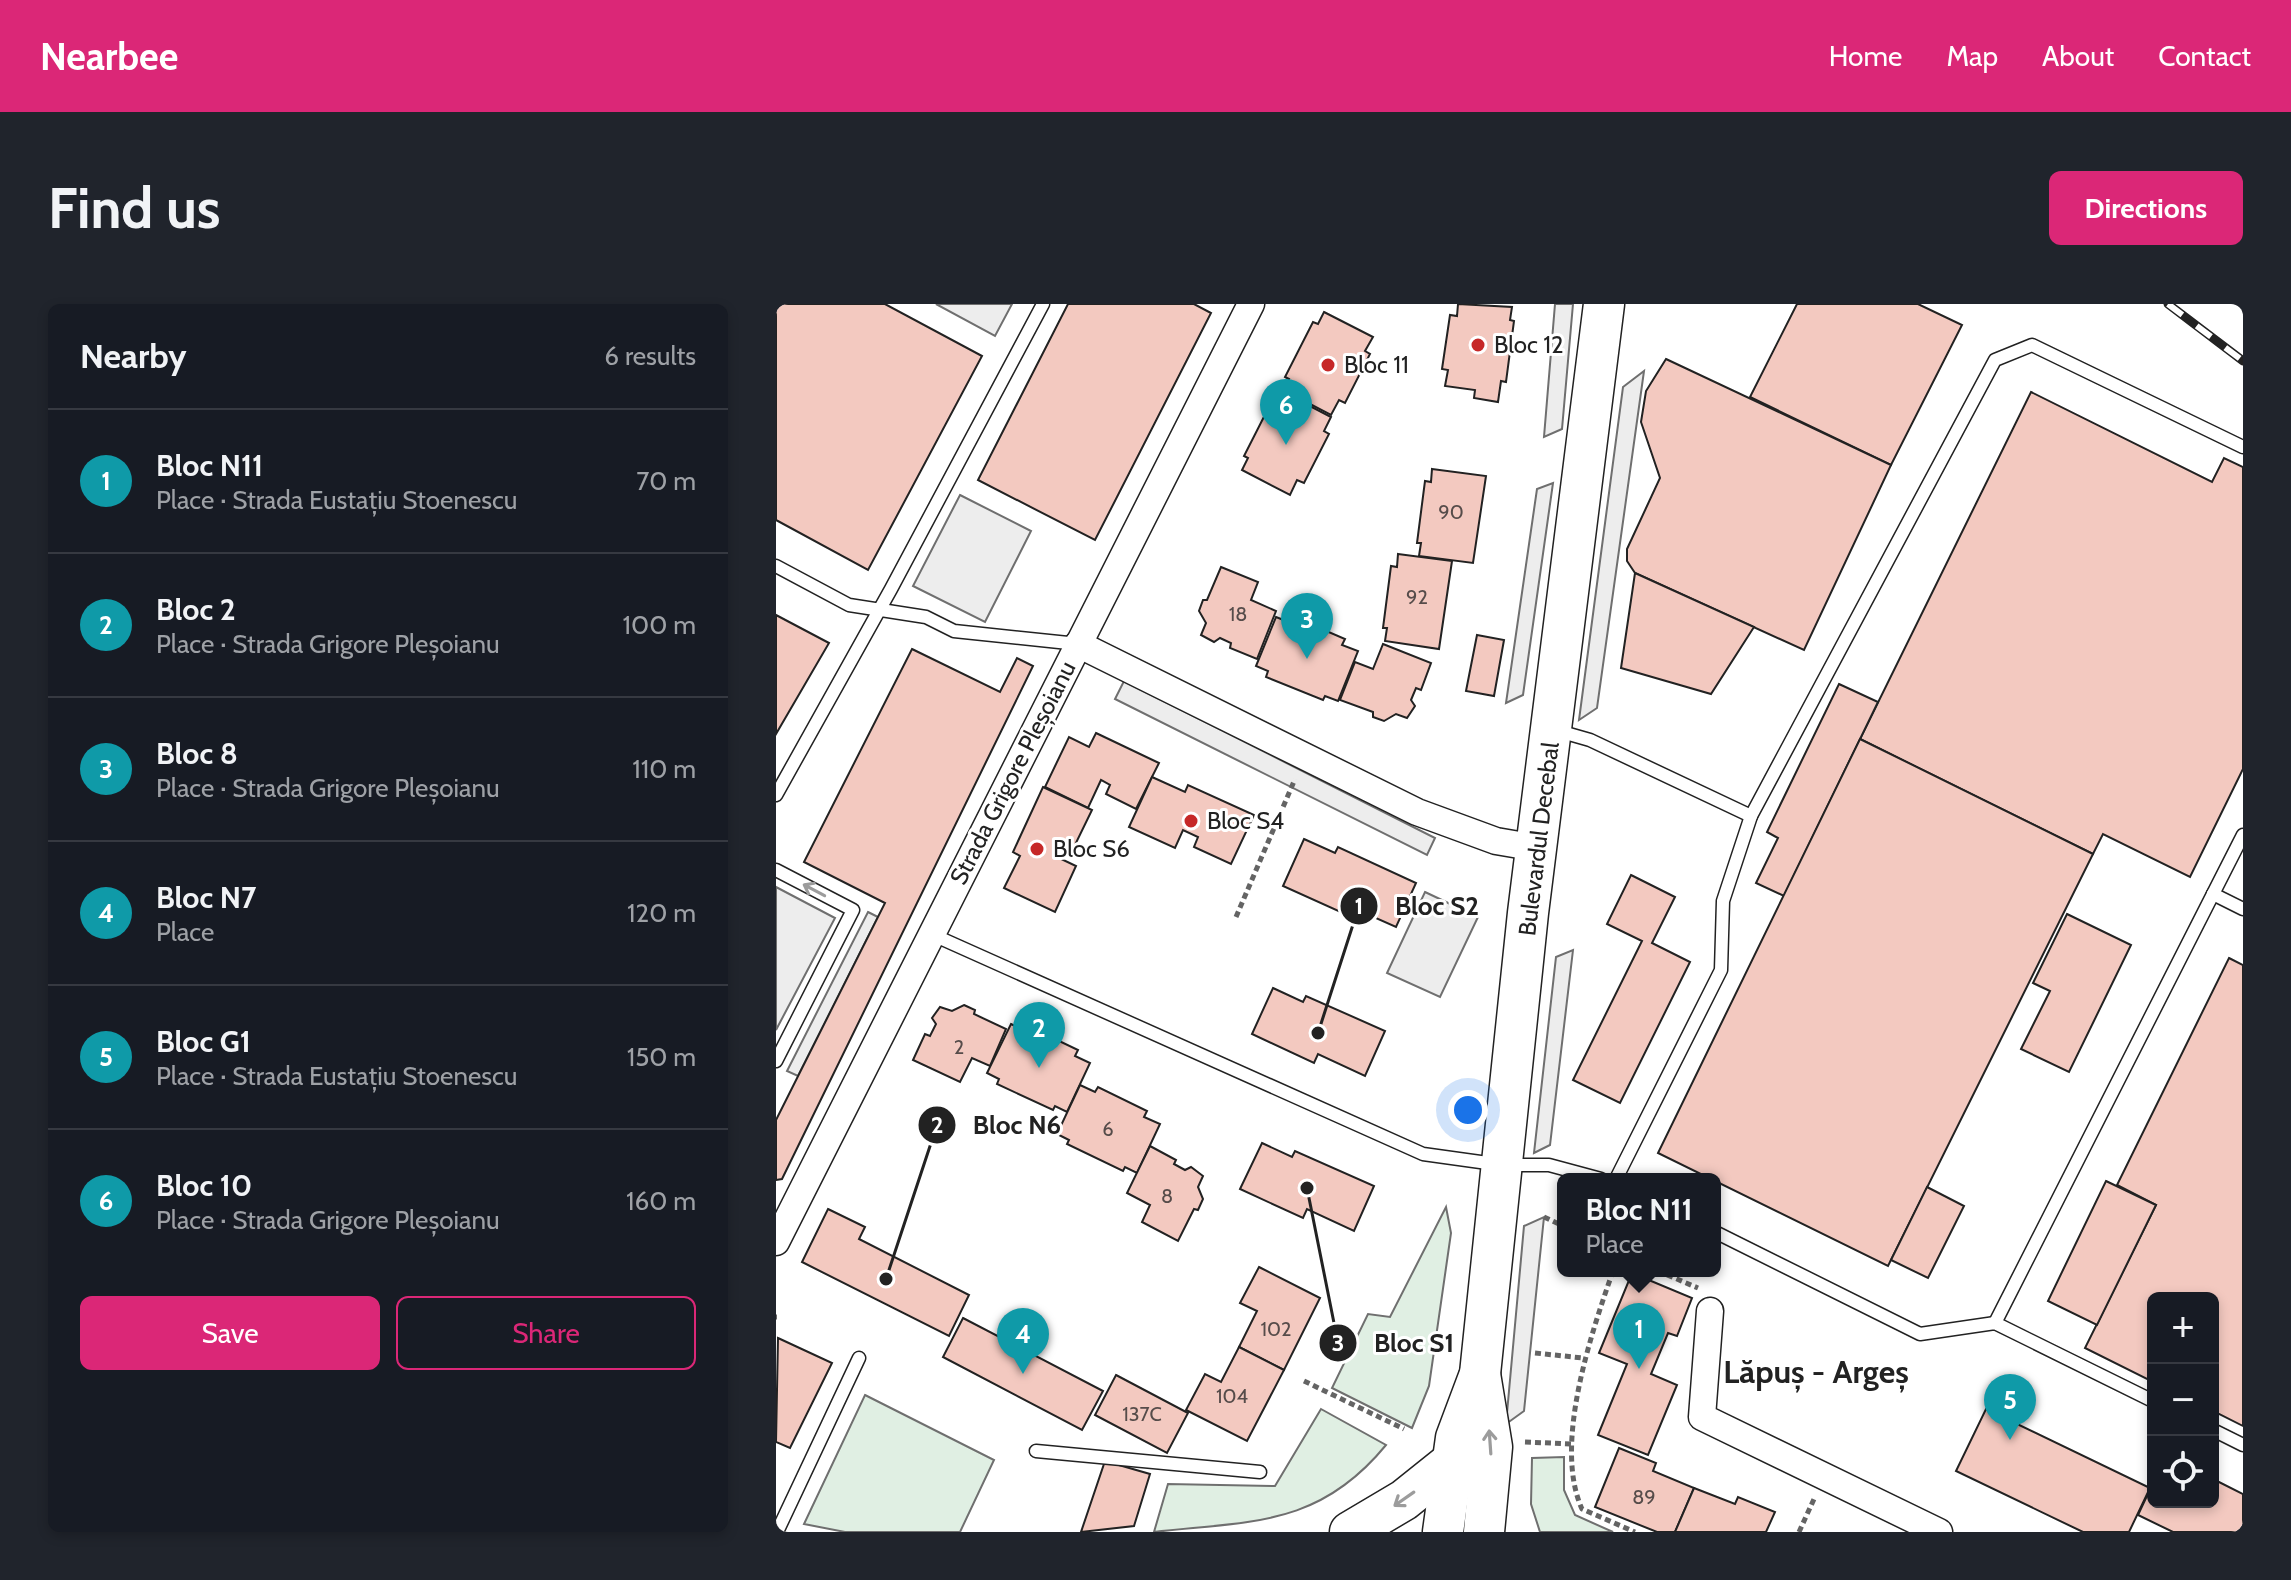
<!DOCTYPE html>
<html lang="en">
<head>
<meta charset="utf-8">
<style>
	body { margin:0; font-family:Cabin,sans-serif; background:#20242c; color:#f1f3f6 }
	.controls { position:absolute; right:24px; bottom:24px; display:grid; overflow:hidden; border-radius:12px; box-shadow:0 4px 12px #0003 }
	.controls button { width:72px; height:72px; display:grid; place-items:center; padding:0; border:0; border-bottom:2px solid #363941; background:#171b24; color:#f1f3f6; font:40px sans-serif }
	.you { position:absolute; left:692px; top:806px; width:28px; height:28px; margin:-20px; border:6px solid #fff; border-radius:50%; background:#1a73e8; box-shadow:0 0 0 12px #1a73e833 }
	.badge { display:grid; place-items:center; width:52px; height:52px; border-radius:50%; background:#db2777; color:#fff; font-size:26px; font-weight:700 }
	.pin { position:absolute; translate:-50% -66px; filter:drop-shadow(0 2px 4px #0008) }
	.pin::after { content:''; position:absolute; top:42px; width:28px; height:24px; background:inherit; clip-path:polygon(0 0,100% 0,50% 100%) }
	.popup { position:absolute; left:781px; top:869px; width:164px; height:104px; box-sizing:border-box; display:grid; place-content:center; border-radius:12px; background:#171b24; filter:drop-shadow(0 2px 6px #0005); font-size:26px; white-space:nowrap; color:#9ea1a6 }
	.popup b { font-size:30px; color:#f1f3f6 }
	.popup::after { content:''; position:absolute; left:50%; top:100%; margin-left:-16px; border:16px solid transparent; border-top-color:#171b24 }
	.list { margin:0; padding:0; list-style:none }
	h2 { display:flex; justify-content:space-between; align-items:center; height:104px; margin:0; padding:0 32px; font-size:34px }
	h2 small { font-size:26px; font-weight:400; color:#9ea1a6 }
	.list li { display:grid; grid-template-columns:52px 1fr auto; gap:24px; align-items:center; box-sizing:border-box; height:144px; padding:0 32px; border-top:2px solid #363941 }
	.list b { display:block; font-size:30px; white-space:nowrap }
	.list p { margin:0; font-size:26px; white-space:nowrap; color:#9ea1a6 }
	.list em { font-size:26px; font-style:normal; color:#9ea1a6 }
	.actions { display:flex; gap:16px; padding:24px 32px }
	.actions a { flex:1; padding:18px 0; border:2px solid #db2777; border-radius:12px; text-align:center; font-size:28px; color:#db2777 }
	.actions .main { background:#db2777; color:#fff }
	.icon { flex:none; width:44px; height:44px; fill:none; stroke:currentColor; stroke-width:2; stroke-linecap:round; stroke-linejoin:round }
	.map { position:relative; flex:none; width:1467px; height:1228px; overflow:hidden; border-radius:12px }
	header { display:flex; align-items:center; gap:48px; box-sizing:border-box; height:112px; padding:0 40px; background:#db2777; color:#fff }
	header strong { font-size:38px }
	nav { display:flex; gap:44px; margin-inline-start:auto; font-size:28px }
	.intro { display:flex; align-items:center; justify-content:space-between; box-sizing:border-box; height:192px; padding:0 48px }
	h1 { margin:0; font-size:56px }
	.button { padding:20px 36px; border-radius:12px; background:#db2777; color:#fff; font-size:28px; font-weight:700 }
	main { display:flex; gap:48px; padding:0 48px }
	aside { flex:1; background:#171b24; border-radius:12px; box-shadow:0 4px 12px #0003 }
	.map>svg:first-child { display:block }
</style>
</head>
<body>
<header>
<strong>Nearbee</strong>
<nav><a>Home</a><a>Map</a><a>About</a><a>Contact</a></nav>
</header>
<div class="intro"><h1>Find us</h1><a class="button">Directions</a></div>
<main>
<aside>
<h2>Nearby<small>6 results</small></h2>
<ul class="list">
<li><span class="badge" style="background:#0f9aa8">1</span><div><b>Bloc N11</b><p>Place · Strada Eustațiu Stoenescu</p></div><em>70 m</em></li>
<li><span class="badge" style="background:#0f9aa8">2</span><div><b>Bloc 2</b><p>Place · Strada Grigore Pleșoianu</p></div><em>100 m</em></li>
<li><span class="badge" style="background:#0f9aa8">3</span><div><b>Bloc 8</b><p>Place · Strada Grigore Pleșoianu</p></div><em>110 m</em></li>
<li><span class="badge" style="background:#0f9aa8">4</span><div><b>Bloc N7</b><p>Place</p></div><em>120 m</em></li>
<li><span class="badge" style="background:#0f9aa8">5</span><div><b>Bloc G1</b><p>Place · Strada Eustațiu Stoenescu</p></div><em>150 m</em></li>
<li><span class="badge" style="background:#0f9aa8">6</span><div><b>Bloc 10</b><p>Place · Strada Grigore Pleșoianu</p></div><em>160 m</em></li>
</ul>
<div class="actions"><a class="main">Save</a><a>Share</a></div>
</aside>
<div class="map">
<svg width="1467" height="1228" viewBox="0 0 1467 1228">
	<rect width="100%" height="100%" fill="#fff"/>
	<!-- green -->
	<g fill="#e0efe3" stroke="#6f6f6f" stroke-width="2">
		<polygon points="670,903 675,929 653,1082 636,1124 556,1084 592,1010 614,1013"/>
		<polygon points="89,1091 218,1156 184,1228 69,1228 28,1220"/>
		<path d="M545,1105L610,1141C543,1223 475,1217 378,1228L392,1180L499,1182Z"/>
		<polygon points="788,1153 788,1186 799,1211 837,1228 764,1228 755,1200 756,1154"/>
	</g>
	<!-- parking -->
	<g fill="#ededed" stroke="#6f6f6f" stroke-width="2">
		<polygon points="160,0 236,0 219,32"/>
		<polygon points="779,0 797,0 786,125 768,133"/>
		<polygon points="868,67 821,404 803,416 847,83"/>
		<polygon points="777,179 747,391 730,399 761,185"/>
		<polygon points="184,191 255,227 209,318 137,282"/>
		<polygon points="348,377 659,534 651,551 339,395"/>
		<polygon points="0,583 59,614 0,726"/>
		<polygon points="649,588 702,613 664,693 611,669"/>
		<polygon points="92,608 102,613 22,772 11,767"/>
		<polygon points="797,646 774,841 758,849 780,653"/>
		<polygon points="768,913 748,1107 730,1120 748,922"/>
	</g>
	<!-- building -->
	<g fill="#f3c9c0" stroke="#222" stroke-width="2">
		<polygon points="0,0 109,0 206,52 92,266 0,216"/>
		<polygon points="292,0 418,0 435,9 319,236 202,176"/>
		<polygon points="682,0 736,3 734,16 738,17 730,78 725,77 722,98 698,94 699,86 669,82 672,66 666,65 674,11 681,12"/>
		<polygon points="1021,0 1142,0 1186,21 1115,161 974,93"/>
		<polygon points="548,8 597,33 589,47 594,50 569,99 563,96 555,111 507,86 513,75 509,73 537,18 542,20"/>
		<polygon points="890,55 1115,161 1028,346 859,269 851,257 851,245 884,174 865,118 870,87"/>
		<polygon points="507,88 555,113 548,127 553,130 528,179 521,176 514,191 466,166 472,154 468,152 496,97 501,100"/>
		<polygon points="1255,88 1436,178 1448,154 1467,163 1467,465 1414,573 1327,530 1317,550 1084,435"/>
		<polygon points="656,165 710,172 697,259 643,252 645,239 641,239 649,177 655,178"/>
		<polygon points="622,250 676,257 663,345 609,337 611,324 607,324 615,262 621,263"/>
		<polygon points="445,263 482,278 475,296 500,307 481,355 454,344 455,339 444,334 438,338 425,331 430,319 423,307 427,296 431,296"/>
		<polygon points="859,269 978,323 935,390 845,364"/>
		<polygon points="0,311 53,339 0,430"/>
		<polygon points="500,313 515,319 518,313 569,335 566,341 582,347 562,397 549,392 547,396 490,373 492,367 480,362"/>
		<polygon points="701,331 728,336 718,392 690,387"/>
		<polygon points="607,340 655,359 645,386 640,384 635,396 639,402 631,414 620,410 608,417 597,413 597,408 564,396 579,358 597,365"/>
		<polygon points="136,345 224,388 241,354 257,362 6,875 0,876 0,816 109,599 28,558"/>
		<polygon points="1063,380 1102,398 1008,592 980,579 1002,534 991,528"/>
		<polygon points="320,429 383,459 360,505 330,490 334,481 325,476 312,504 269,483 293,433 313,443"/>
		<polygon points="1084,435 1317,550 1112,962 882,849"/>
		<polygon points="376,473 409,488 412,481 478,511 455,560 418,543 422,533 407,526 399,544 353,523"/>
		<polygon points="267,483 316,506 298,543 288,539 281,553 300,562 279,608 228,584 244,552 237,548"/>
		<polygon points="528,535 559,549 562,543 640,579 620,623 573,602 569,610 507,582"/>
		<polygon points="855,571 899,593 876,639 914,658 844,799 797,776 866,637 831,620"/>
		<polygon points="1291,610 1355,641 1293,768 1245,745 1274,687 1257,679"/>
		<polygon points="1453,654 1467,661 1467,1122 1437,1107 1437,994 1377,994 1377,1078 1309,1044 1380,901 1341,881"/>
		<polygon points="497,684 527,698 530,692 609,727 589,772 542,750 538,759 476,730"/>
		<polygon points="188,701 199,706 198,710 230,725 214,762 196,754 184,778 137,756 149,730 154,732 160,720 156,714 164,703 176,707"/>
		<polygon points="235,720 249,727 252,722 302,746 299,752 314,759 291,808 279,802 277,806 221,780 223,775 211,769"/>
		<polygon points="304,781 319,788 322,783 371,807 368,813 384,820 361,869 349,863 347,867 291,840 293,836 281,830"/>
		<polygon points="486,839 516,853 519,847 598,882 578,927 531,905 527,914 464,885"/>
		<polygon points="374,842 400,856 398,860 409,866 415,863 427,872 422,883 427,895 422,906 418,905 402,937 366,918 374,901 351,889"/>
		<polygon points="1330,877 1380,901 1321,1021 1272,997"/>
		<polygon points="1151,883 1188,902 1152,974 1115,956"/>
		<polygon points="52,905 89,923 83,935 193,991 173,1032 26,958"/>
		<polygon points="483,963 544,994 508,1066 463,1043 481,1007 464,999"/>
		<polygon points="856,969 916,994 901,1032 892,1029 875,1070 901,1081 872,1151 822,1131 851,1060 823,1049"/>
		<polygon points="187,1014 327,1087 306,1126 167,1053"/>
		<polygon points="2,1034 56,1059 14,1144 0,1138"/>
		<polygon points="463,1043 508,1066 471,1137 410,1106 429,1070 445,1078"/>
		<polygon points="340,1071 412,1109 391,1149 319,1111"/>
		<polygon points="1210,1105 1374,1184 1353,1228 1307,1228 1180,1167"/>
		<polygon points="843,1144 880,1159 877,1167 918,1184 899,1228 881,1228 819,1203"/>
		<polygon points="329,1157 374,1170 358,1222 305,1228"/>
		<polygon points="1437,1175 1467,1190 1467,1228 1397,1228 1362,1211 1377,1179 1377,1198 1437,1198"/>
		<polygon points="918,1184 959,1200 962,1193 999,1208 990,1228 899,1228"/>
	</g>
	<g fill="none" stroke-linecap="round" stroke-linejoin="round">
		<defs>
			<g id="lane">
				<polyline points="0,262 73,301 150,313 178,327 302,340"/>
				<polyline points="779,426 814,436 975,512"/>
				<polyline points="0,491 115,285 267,0"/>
				<polyline points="0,566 77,606 0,757"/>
				<polyline points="1437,590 1467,605"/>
				<polyline points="155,630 647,850 726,861 773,861 825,875"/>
				<polyline points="840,875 945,666 947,597 975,512 1219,56 1256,41 1467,143"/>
				<polyline points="939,928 1144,1030 1219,1019 1377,1097"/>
				<polyline points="1219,1019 1467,531"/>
				<polyline points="1437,1126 1467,1141"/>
				<polyline points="260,1147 484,1168"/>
				<polyline points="1,1228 83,1054"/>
			</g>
			<g id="street">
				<polyline points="302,340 641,508 720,537 761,544"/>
				<polyline points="0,938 475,0"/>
				<polyline points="934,1007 926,1113 1163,1228"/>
			</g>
			<g id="primary">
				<polyline points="704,1070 716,1143 708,1228"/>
				<polyline points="574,1228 628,1196 678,1156"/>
				<polyline points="667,1228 680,1134 704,1070 752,609 828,0"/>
			</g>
		</defs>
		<!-- lane casing -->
		<use href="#lane" stroke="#222" stroke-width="15"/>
		<!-- street casing -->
		<use href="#street" stroke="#222" stroke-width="29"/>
		<!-- primary casing -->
		<use href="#primary" stroke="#222" stroke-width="43"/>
		<!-- path -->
		<g stroke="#646464" stroke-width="5" stroke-dasharray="6 4" stroke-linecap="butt">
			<polyline points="460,613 519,475"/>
			<polyline points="768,913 787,922"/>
			<path d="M837,967C815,1030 777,1141 806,1205L859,1228"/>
			<polyline points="882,967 922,984"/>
			<polyline points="0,1013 1,1013"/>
			<polyline points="759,1049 807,1054"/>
			<polyline points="528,1077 628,1125"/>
			<polyline points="749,1138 796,1140"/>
			<polyline points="1023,1228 1038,1195"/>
		</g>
		<!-- lane -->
		<use href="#lane" stroke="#fff" stroke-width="12"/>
		<!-- street -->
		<use href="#street" stroke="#fff" stroke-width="26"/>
		<!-- primary -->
		<use href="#primary" stroke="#fff" stroke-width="40"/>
		<defs>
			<polyline id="rail" points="1392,0 1467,57"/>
		</defs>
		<!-- rail casing -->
		<use href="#rail" stroke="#222" stroke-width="9"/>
		<!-- rail -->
		<use href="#rail" stroke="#fff" stroke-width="6" stroke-dasharray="18" stroke-linecap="butt"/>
	</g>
	<!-- one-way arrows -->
	<defs><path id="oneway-shaft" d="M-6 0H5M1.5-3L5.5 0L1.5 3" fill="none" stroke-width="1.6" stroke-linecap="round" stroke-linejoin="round" transform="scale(2)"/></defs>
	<g stroke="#9c9c9c">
		<use href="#oneway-shaft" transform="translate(38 586) rotate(-152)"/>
		<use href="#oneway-shaft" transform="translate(714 1138) rotate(-94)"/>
		<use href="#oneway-shaft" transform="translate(628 1195) rotate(145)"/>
	</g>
	<!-- markers -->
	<g fill="#c62828" stroke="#fff" stroke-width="3">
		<circle cx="702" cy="41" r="8"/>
		<circle cx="552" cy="61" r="8"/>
		<circle cx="415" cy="517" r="8"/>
		<circle cx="261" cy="545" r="8"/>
	</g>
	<g text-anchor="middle" stroke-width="6" stroke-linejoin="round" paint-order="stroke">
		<!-- number labels -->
		<g font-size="20" fill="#564c4a">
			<text x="675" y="215">90</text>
			<text x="641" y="300">92</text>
			<text x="462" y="317">18</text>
			<text x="183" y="750">2</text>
			<text x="332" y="832">6</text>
			<text x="391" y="899">8</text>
			<text x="500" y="1032">102</text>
			<text x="456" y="1099">104</text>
			<text x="366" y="1117">137C</text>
			<text x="868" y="1200">89</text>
		</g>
		<!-- poi labels -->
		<g font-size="24" fill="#222" stroke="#fff" text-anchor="start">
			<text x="718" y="49">Bloc 12</text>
			<text x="568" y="69">Bloc 11</text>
			<text x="431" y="525">Bloc S4</text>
			<text x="277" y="553">Bloc S6</text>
		</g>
		<!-- street labels -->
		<g font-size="24" fill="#222" stroke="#fff">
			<text transform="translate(237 469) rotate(-63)" y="8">Strada Grigore Pleșoianu</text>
			<text transform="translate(763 535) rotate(-83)" y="8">Bulevardul Decebal</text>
		</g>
		<!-- district labels -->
		<g font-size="32" font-weight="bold" fill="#222" stroke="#fff">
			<text x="1040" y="1079">Lăpuș - Argeș</text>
		</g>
	</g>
	<!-- callouts -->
	<path fill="none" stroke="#222" stroke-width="3" d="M542 729L583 602M110 975L161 821M531 884L562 1039"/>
	<g fill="#222" stroke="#fff" stroke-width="3">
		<circle cx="542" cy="729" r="8"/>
		<circle cx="110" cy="975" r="8"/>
		<circle cx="531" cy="884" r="8"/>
		<circle cx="583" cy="602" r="20"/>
		<circle cx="161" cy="821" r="20"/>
		<circle cx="562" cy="1039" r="20"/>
	</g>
	<g font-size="24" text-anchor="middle" font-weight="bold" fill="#fff">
		<text x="583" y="610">1</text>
		<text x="161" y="829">2</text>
		<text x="562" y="1047">3</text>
	</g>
	<g font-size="26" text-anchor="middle" font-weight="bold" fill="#222" stroke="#fff" stroke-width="6" stroke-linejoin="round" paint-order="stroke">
		<text x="661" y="611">Bloc S2</text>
		<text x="241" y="830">Bloc N6</text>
		<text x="638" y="1048">Bloc S1</text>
	</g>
</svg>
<div class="controls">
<button>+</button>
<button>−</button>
<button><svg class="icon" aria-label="locate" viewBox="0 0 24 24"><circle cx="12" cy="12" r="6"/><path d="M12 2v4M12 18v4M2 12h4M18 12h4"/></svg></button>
</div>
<div class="you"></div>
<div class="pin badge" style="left:863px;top:1065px;background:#0f9aa8">1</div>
<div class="popup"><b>Bloc N11</b>Place</div>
<div class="pin badge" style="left:263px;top:764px;background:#0f9aa8">2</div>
<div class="pin badge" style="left:531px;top:355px;background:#0f9aa8">3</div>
<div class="pin badge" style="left:247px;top:1070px;background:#0f9aa8">4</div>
<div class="pin badge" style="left:1234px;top:1136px;background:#0f9aa8">5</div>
<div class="pin badge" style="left:510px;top:141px;background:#0f9aa8">6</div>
</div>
</main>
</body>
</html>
